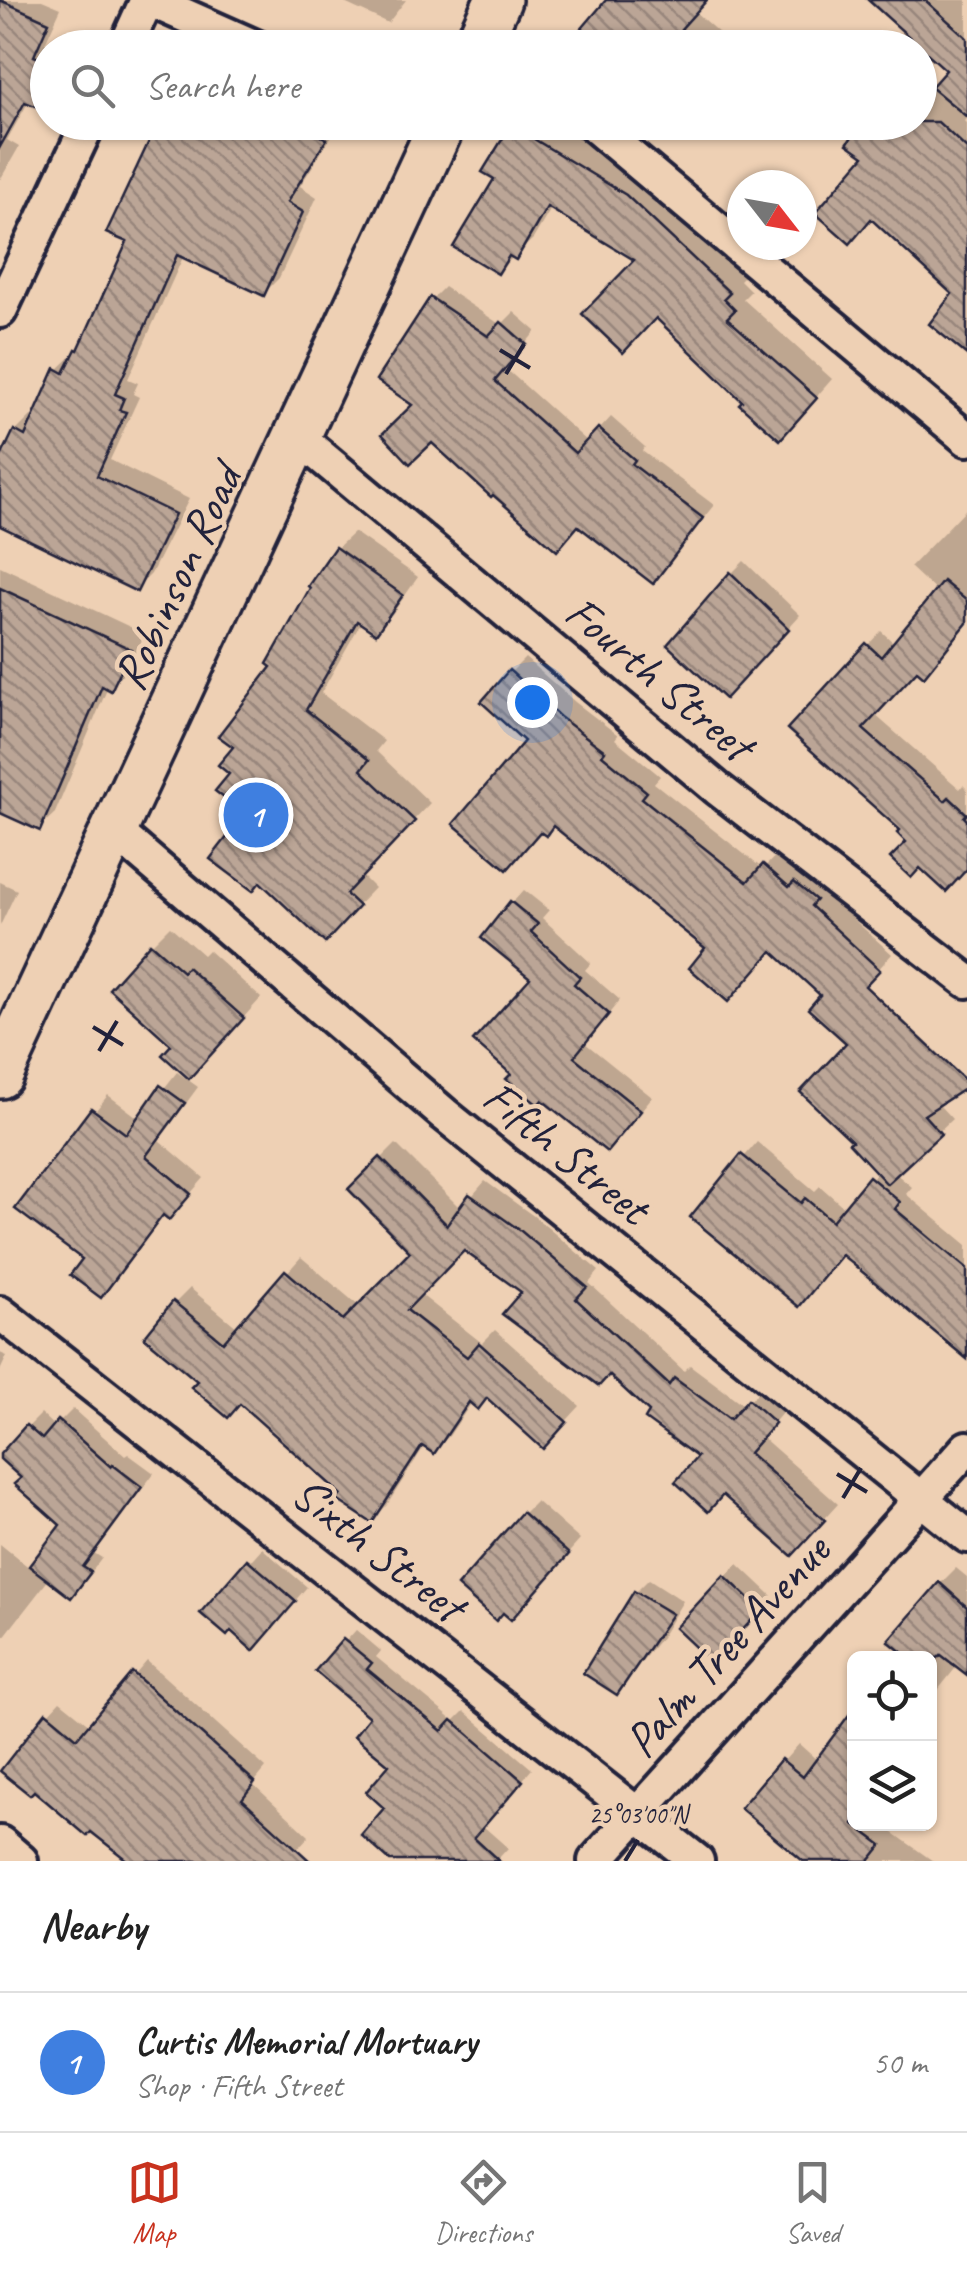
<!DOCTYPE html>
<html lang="en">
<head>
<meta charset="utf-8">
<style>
	body { margin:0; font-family:Caveat,sans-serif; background:#f6f6f6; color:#222 }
	.controls { position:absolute; right:30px; bottom:30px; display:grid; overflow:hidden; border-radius:15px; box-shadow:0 2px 8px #0004 }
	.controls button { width:90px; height:90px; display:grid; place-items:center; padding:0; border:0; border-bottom:2px solid #e0e0e0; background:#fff; color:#222; font:50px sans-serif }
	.compass { position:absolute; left:727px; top:170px; width:90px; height:90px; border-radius:50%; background:#fff; box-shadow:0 2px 8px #0004; rotate:121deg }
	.you { position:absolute; left:532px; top:702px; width:35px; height:35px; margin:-25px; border:8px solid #fff; border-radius:50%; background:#1a73e8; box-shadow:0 0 0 15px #1a73e833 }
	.badge { display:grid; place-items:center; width:65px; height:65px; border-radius:50%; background:#c8321e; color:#fff; font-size:32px; font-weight:700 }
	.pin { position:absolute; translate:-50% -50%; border:5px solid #fff; box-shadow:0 2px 10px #0006 }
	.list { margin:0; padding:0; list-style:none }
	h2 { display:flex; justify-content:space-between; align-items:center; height:130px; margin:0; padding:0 40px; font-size:42px }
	h2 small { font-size:32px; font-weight:400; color:#767676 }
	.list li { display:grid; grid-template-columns:65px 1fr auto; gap:30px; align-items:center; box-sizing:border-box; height:140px; padding:0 40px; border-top:2px solid #e0e0e0 }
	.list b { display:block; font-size:38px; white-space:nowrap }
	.list p { margin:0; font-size:32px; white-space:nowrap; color:#767676 }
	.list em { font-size:32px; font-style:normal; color:#767676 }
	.icon { flex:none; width:55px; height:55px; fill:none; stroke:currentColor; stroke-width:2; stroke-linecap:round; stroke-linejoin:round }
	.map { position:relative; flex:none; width:967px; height:1861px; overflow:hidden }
	.search { position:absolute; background:#fff; box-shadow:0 2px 8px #0004; left:30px; right:30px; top:30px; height:110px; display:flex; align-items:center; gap:25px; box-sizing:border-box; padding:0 35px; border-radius:55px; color:#767676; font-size:38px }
	.sheet { height:270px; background:#fff }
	nav { display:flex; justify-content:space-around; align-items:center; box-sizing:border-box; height:140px; border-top:2px solid #e0e0e0; background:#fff; font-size:28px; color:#767676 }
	nav a { display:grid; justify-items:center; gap:5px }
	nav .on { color:#c8321e }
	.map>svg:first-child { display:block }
</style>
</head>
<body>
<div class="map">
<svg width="967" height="1861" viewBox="0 0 967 1861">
	<defs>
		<pattern id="building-back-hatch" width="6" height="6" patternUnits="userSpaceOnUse" patternTransform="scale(2.5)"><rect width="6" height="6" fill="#bba596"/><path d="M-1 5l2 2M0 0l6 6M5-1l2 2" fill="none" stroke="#98867c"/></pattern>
	</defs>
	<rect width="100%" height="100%" fill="#eed0b4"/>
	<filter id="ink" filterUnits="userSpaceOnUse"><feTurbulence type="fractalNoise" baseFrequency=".01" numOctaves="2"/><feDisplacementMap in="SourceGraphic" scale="20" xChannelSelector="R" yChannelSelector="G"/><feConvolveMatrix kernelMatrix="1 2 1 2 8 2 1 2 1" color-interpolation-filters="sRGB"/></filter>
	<g filter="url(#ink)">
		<!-- shadow -->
		<g fill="#0003">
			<polygon points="0,0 42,0 61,8 45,43 55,48 48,48 48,97 39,105 29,101 7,140 19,147 0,180"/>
			<polygon points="338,0 406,0 388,23"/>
			<polygon points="610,0 705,0 695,12 736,48 598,48"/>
			<polygon points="887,0 967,0 967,118 964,121 967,124 967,351 956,294 872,216 920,122 920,101 950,69"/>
			<polygon points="161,122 340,123 300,186 317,197 279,278 264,293 184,255 128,379 138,383 133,394 139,397 110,460 189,499 151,574 136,589 0,523 0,464 16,431 31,416 36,419 57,370 83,345 130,241"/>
			<polygon points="517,122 552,122 644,178 746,274 740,280 751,291 743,299 832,379 797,419 638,259 552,207 533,239 498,271 498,178"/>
			<polygon points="444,287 501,325 514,312 536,331 505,368 588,442 611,417 645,447 642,451 714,505 653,580 415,404 432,299"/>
			<polygon points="967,508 967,623 917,668 874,714 960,789 963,785 967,789 967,866 909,842 903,830 791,728 881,631 895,644 937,592 910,567"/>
			<polygon points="354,532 418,577 392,614 376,631 362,621 321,693 384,741 376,751 430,803 361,875 374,888 325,939 248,814 233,773 236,747 275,666 337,548"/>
			<polygon points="744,561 800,615 738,683 731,574"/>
			<polygon points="0,566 145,634 126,672 108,687 55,813 39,828 0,811"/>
			<polygon points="525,658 575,702 618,735 615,739 660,776 654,783 763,869 779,852 892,954 868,981 773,949 708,948 528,741 511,672"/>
			<polygon points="0,882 17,890 0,926"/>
			<polygon points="524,890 549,910 542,918 591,963 585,970 620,1000 585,1043 652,1097 620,1136 542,1097 534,978 512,903"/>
			<polygon points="170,926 203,955 208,950 261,998 208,1057 175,1045 151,945"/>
			<polygon points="866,1026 952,1119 895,1173 912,1187 906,1194 967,1245 967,1335 843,1253 693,1217 757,1142 815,1191 820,1186 846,1209 878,1171"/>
			<polygon points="177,1072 198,1087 159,1140 204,1178 183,1202 165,1214 101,1294 86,1259 18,1209 108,1095 140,1119"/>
			<polygon points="396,1144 461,1209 485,1181 535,1217 599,1271 589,1283 684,1371 690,1365 745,1406 764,1386 787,1407 762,1437 838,1504 807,1538 700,1457 525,1291 464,1248 420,1294 482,1343 495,1330 580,1406 557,1431 489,1396 472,1402 449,1436 434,1451 425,1445 387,1505 372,1520 241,1401 201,1380 175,1303 190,1288 238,1328 301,1257 360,1307 413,1252 351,1189"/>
			<polygon points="0,1353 7,1356 0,1371"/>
			<polygon points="73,1409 125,1456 128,1454 154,1473 94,1553 102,1558 84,1582 71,1595 49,1579 0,1642 0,1544 31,1569 63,1525 24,1477 28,1427 41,1414 55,1427"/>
			<polygon points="536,1501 580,1540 523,1604 503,1610 523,1514"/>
			<polygon points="262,1548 307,1587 266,1634 231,1628 204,1613"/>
			<polygon points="738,1564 772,1596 712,1659 725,1577"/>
			<polygon points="956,1568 967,1577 967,1672 958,1665 930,1700 930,1658 905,1658 940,1584"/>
			<polygon points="649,1579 683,1601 662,1636 617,1692 586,1673 636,1592"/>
			<polygon points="356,1630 381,1651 376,1657 454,1721 464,1711 532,1769 483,1826 508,1848 496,1861 393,1861 388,1808 393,1765 373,1717 319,1671"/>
			<polygon points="147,1661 266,1768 253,1784 309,1836 286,1861 132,1861 48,1714 60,1701 91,1726"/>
			<polygon points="854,1716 854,1824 892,1824 897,1827 892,1832 933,1861 807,1861 743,1807 799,1744 818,1761"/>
		</g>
		<!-- building -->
		<g fill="url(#building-back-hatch)" stroke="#22223b" stroke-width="2.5">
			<polygon points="0,0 49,22 34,56 48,62 48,91 40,108 25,102 0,147"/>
			<polygon points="606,0 707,0 681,29 702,48 595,48 578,33"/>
			<polygon points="868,0 925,0 967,38 967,117 931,87 946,70"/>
			<polygon points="158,122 292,122 327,139 287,202 303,212 264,296 177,255 115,394 124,398 119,410 126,412 97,476 175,514 137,592 0,526 0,459 14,430 25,436 55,368 64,373 76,349 78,350 127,242 106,233"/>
			<polygon points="862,122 938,122 967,149 967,355 929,324 952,294 871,219 850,244 815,213 864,156 847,144"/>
			<polygon points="511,125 626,195 730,293 724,299 735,310 727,318 817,398 780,440 739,404 742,401 656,318 623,353 582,314 634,260 547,207 516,260 509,256 498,274 453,247 494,179 482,172"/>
			<polygon points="430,297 488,336 501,322 526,344 495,381 575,453 598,428 635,460 632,464 703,518 653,584 578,526 557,551 493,495 491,497 432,443 410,464 382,434 412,405 376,380"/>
			<polygon points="335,547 403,595 376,634 357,621 306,710 369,760 361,770 415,821 346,894 359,906 325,943 260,882 253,891 210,859 245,814 215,791 229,774 218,765 233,747 218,736 271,667 267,664 310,588 308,586"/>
			<polygon points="730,572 789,629 725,699 667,645"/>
			<polygon points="943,581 967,601 967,623 924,677 917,671 863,729 945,801 949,797 967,814 964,817 967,820 967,869 946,892 920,868 911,878 890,858 906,842 897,833 900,830 787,729 866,643 881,657"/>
			<polygon points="0,588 131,649 111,691 102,686 40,831 0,813"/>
			<polygon points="509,670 560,717 605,751 602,755 647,792 642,798 747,882 763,864 789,887 794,882 816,900 811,906 880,970 865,986 967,1082 967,1087 924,1115 941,1134 887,1184 849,1143 852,1141 800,1092 846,1043 808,1009 820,995 772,951 728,1002 689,968 705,948 553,826 546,836 540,832 507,870 453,824 524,741 481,702"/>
			<polygon points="510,901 538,924 531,932 580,977 574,984 609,1014 574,1057 641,1111 607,1152 542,1100 538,1105 506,1079 511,1074 473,1041 530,978 481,938"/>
			<polygon points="150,943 183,972 187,967 244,1018 189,1079 162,1055 171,1045 109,989"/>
			<polygon points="160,1085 185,1103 146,1156 191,1194 169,1220 163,1215 101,1298 70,1275 82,1259 15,1209 91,1108 126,1134"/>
			<polygon points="741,1154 801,1203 805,1198 832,1221 869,1176 900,1202 895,1209 967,1269 967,1359 842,1255 799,1307 690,1217"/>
			<polygon points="380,1157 447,1225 469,1194 521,1231 587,1287 576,1299 669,1385 674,1378 730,1419 748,1399 775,1423 749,1453 825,1520 792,1556 723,1495 708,1512 675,1482 697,1457 645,1419 649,1412 609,1375 599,1386 502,1314 521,1292 464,1251 407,1310 467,1357 479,1343 567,1422 543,1449 487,1398 478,1410 469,1402 434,1454 422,1446 372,1523 337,1500 341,1494 240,1404 228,1418 191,1387 197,1381 144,1337 173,1301 223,1342 285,1270 343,1320 410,1252 348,1189"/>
			<polygon points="58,1420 111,1467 113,1465 142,1487 83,1567 91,1572 71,1598 29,1566 60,1525 14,1484 21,1478 0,1459 0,1454 26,1425 42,1439"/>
			<polygon points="522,1512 569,1554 511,1620 503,1613 496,1621 457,1586"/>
			<polygon points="247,1559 296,1601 253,1651 231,1631 227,1636 200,1613"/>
			<polygon points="724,1575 761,1610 712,1663 675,1628"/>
			<polygon points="939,1582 967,1607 967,1675 941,1655 938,1658 909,1658 888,1641"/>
			<polygon points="634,1591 672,1614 617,1695 583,1673"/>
			<polygon points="343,1639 372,1663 367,1669 442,1731 452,1720 523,1781 474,1838 499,1861 390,1861 361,1835 384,1808 366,1792 389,1765 354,1736 369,1717 315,1671"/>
			<polygon points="132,1672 255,1782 242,1799 310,1861 128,1861 91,1832 87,1836 34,1791 30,1795 0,1771 46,1712 77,1738"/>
			<polygon points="854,1708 854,1824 882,1845 869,1861 803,1861 740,1808 781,1759 803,1777"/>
		</g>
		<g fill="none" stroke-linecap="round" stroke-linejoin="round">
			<defs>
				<g id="minor">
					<polyline points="150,0 258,48"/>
					<polyline points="125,48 147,0"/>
					<polyline points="590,122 967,439"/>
					<polyline points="0,311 89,122"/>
					<polyline points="299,438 718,789 967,981"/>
					<polyline points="115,831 444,1114 967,1536"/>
					<polyline points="0,1313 697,1861"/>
					<polyline points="0,1843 21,1861"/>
					<polyline points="595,1861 967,1448"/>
				</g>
				<g id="secondary">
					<polyline points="476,48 498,0"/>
					<polyline points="0,1075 443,122"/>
				</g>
			</defs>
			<!-- minor casing -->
			<use href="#minor" stroke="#22223b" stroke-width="40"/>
			<!-- secondary casing -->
			<use href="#secondary" stroke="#22223b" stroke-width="52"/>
			<!-- minor -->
			<use href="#minor" stroke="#eed0b4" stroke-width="32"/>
			<!-- secondary -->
			<use href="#secondary" stroke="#eed0b4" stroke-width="45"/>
		</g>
	</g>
	<!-- ticks -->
	<path fill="none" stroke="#22223b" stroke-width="4" d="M500,350L530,368M506,374L524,344M93,1027L123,1045M99,1051L117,1021M837,1474L867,1492M843,1498L861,1468M625,1861L638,1840"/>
	<g text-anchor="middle" stroke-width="9" stroke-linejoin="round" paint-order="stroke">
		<!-- street labels -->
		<g font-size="48" fill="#22223b" stroke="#eed0b4">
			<text transform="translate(176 577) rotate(-65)" y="17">Robinson Road</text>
			<text transform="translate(660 677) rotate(40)" y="17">Fourth Street</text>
			<text transform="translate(567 1151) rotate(39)" y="17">Fifth Street</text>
			<text transform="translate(379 1548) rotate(38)" y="17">Sixth Street</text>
			<text transform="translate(726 1645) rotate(-48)" y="17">Palm Tree Avenue</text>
		</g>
	</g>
	<g font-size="25" text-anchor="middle" fill="#22223b" stroke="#eed0b4" stroke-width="9" stroke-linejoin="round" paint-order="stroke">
		<text x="638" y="1823">25°03'00"N</text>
	</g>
</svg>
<div class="controls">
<button><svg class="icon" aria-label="locate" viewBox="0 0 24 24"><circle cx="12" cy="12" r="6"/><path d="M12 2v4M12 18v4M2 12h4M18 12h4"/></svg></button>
<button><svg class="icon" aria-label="layers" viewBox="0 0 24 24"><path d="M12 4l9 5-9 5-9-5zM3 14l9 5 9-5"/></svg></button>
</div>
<svg class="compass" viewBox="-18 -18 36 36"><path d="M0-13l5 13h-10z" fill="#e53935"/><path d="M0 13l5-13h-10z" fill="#767676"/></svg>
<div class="you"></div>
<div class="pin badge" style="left:256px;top:815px;background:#3f7fe0">1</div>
<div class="search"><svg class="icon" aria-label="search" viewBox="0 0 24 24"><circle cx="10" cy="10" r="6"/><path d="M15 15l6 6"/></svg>Search here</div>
</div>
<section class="sheet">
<h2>Nearby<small></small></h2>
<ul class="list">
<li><span class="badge" style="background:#3f7fe0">1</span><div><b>Curtis Memorial Mortuary</b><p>Shop · Fifth Street</p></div><em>50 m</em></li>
</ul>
</section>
<nav>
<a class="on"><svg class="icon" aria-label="map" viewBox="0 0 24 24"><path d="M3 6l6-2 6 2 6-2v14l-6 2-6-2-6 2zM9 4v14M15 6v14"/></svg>Map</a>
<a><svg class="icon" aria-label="directions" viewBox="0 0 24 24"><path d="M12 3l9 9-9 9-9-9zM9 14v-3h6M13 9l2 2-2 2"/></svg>Directions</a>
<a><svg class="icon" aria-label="saved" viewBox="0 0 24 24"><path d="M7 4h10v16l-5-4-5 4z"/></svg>Saved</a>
</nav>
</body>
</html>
